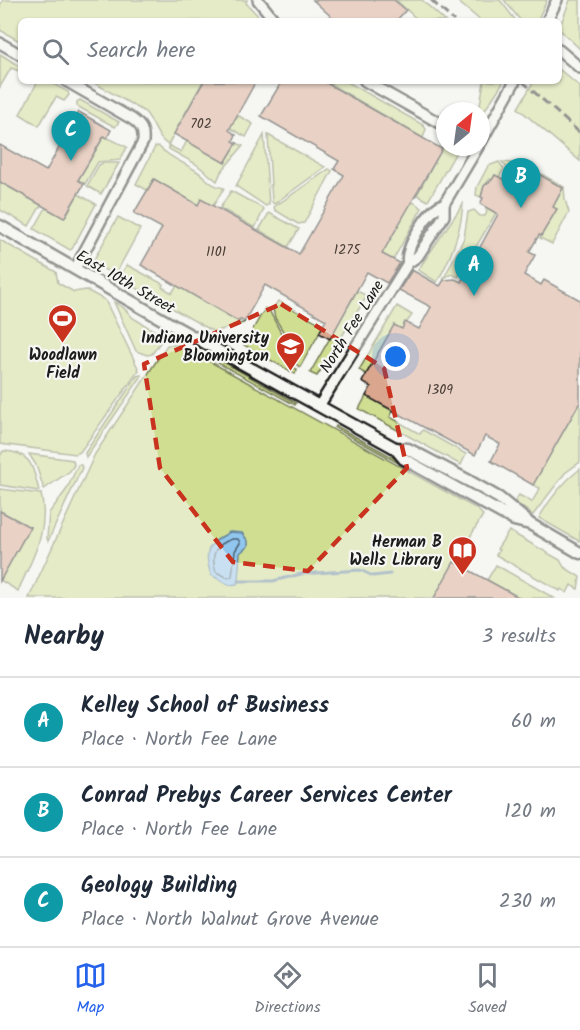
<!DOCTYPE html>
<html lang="en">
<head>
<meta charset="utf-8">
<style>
	body { margin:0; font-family:Kalam,sans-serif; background:#f2f2f3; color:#1f2937 }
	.compass { position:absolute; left:436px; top:102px; width:54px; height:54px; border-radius:50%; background:#fff; box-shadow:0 2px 4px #0004; rotate:29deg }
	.you { position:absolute; left:396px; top:357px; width:21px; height:21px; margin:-15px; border:4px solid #fff; border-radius:50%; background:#1a73e8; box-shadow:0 0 0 9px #1a73e833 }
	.badge { display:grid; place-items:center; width:39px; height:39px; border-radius:50%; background:#2563eb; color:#fff; font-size:20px; font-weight:700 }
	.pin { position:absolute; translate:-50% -50px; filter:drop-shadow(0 2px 3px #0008) }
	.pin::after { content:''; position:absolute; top:32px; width:21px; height:18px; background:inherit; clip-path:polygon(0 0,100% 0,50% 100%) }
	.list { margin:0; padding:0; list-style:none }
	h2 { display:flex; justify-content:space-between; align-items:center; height:78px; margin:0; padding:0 24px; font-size:26px }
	h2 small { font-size:20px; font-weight:400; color:#747a83 }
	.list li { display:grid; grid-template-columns:39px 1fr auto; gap:18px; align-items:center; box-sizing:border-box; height:90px; padding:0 24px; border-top:2px solid #e0e1e3 }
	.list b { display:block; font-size:22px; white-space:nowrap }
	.list p { margin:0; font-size:20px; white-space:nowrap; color:#747a83 }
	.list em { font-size:20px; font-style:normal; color:#747a83 }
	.icon { flex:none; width:33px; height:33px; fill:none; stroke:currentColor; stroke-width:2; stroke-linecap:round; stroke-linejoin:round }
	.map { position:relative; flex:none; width:580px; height:598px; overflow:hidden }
	.search { position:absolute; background:#fff; box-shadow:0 2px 4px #0004; left:18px; right:18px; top:18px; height:66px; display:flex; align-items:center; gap:15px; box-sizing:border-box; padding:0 21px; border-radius:9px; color:#747a83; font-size:22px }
	.sheet { height:348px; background:#fff }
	nav { display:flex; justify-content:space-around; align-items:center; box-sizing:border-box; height:84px; border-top:2px solid #e0e1e3; background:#fff; font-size:16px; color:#747a83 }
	nav a { display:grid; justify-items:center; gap:3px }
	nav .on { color:#2563eb }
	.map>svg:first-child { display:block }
</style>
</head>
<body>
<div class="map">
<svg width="580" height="598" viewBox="0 0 580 598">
	<rect width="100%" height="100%" fill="#f6f6f2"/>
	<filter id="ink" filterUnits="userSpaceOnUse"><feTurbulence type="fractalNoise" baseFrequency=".0167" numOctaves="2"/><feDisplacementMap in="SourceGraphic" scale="12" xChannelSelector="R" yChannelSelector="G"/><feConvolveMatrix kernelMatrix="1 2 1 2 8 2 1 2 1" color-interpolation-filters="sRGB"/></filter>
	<g filter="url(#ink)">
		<!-- green -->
		<g fill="#d0de92" stroke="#767d57" stroke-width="1.5">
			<polygon points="3,0 247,0 246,3 263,21 245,19 244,21 21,21 21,42 0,30 0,5"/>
			<polygon points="396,0 422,0 445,21 419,21"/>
			<polygon points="456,0 500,0 516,21 481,21"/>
			<polygon points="504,0 547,0 537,21 521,21"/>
			<polygon points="570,0 580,0 580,49 559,29"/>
			<polygon points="0,54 21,67 19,71 11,68 0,87"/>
			<polygon points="559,69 580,87 580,161 518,108 534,81 559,81"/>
			<polygon points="34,81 48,81 68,92 69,95 64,101 56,97 39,126 20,114 37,83"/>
			<path d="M91,81H203L168,145L181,152L187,141L225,163L237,143L243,146L221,172L217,181L196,164L169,149L168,145C157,139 154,122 145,112Z"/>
			<polygon points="325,81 346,81 423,125 426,129 423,138"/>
			<polygon points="484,81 504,81 481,116 481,111 479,111"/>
			<polygon points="80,100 119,122 115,127 77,106 77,102"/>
			<polygon points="239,116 253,124 246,137 223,124 227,117 234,121"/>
			<polygon points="264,135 269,204 266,206 236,186"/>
			<polygon points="268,135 325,167 274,204 272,202"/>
			<polygon points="104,136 127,147 120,160 98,162 85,184 78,180"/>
			<polygon points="445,143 445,147 459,147 428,201 417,195"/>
			<path d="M158,146C169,157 182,162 195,170C208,178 208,185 224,188L213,206L198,205L154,179L147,190L136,184L155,147Z"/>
			<polygon points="499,162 504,169 499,177 495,175 492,180 490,179 484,186 481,197 476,195 477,187 488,166"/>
			<polygon points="502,162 524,164 564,187 565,200 569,212 552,244 540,238 556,210 553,207 563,188 526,168 513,175 506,172 507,168"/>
			<polygon points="103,163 119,163 101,194 87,186 99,165"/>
			<polygon points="329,169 332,171 304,223 298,224 275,210 274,207"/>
			<polygon points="0,182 41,205 29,226 0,210"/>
			<polygon points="231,191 264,209 255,228 220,208"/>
			<polygon points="78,194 96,204 72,249 70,250 34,229 46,208 65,218"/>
			<polygon points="408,202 411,204 413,202 422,208 393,260 381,253"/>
			<path d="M463,204C461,232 451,258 437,282L418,270Z"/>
			<polygon points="485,207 496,213 458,277 451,274 444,278 464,238 468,212 474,210 480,216 485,216 487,212"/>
			<polygon points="269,213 299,229 288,247 259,230"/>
			<polygon points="118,217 140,229 115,275 92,263"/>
			<polygon points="0,240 56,272 58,283 74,292 86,290 105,300 139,370 80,452 76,454 0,444"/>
			<polygon points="127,265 163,284 162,287 172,293 177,285 243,323 214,332 124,281 125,277 122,272"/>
			<polygon points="357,291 367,296 317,376 310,373"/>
			<polygon points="278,301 324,325 300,367 290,360 286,336 275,318 273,309"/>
			<polygon points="114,302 124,308 133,318 160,334 161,341 152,354 147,355 136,351"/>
			<polygon points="397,306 412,315 402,329 394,326 366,374 359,370"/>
			<polygon points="265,308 269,310 284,339 286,359 297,370 295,374 244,345"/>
			<polygon points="167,345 180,345 477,509 483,515 434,598 29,598 95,454"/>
			<polygon points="211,355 296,403 295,405 209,358"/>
			<polygon points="141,375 141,377 86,457 85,453 137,376"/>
			<polygon points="366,396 393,411 390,417 420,434 423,430 466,454 461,465 359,409"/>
			<polygon points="580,402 580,462 565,473 533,515 515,502 519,495 532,502 540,488 533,485"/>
			<polygon points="336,426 450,489 449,491 335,428"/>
			<path d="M3,451C32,452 33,467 39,491L0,485V456Z"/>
			<polygon points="29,454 73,460 74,465 70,471 44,489 36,465"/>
			<polygon points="78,465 81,465 82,468 48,541 47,538 49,513 67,489"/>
			<path d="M580,469V540L579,541L539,518C549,500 563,482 580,469Z"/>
			<path d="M0,489L41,494C50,530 32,559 18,591L0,580L30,527L0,511Z"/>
			<polygon points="509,531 560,560 564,567 580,577 578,589 571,585 567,593 561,589 560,591 496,555 499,550 497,549"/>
			<polygon points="496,565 554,598 520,598 487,580"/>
		</g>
		<!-- water -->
		<path fill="#91c6ef" stroke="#62829b" stroke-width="1.5" d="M230,532L242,533L248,541V546L240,553L238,581L237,584L229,585L211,575C203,551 207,544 230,532Z"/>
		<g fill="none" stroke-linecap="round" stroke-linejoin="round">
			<!-- shore -->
			<path stroke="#4b6070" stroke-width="1.5" d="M232,539H238L240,543L235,551L232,576L229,578L216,572C210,554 215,545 232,539Z"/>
			<!-- stream -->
			<polyline stroke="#62829b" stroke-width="3" points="238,581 273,581 301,574 360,570 373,576 390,574"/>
		</g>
		<!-- building -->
		<g fill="#daa78e" stroke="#1c1c1c" stroke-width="1.5">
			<polygon points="313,0 394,0 406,10 396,21 336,21"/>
			<polygon points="204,81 256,81 229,130 236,135 233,141 237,143 225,163 174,134"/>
			<polygon points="282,81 323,81 442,149 382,254 400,263 387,283 367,272 330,339 319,333 326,320 265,285 244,322 240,319 239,322 141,265 162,228 134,213 154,179 198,205 201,199 299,254 344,175 334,169 339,161 261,116"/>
			<polygon points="79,112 111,130 107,138 104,136 78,180 84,184 64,218 0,182 0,145 46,171"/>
			<polygon points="526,167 563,188 553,207 557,209 541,236 539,235 529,252 535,255 524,275 541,285 544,280 580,300 580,402 533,485 491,461 500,444 485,436 475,455 366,396 371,387 362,382 394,325 402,329 405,322 419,329 431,307 399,290 412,270 440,286 444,280 455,279 461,282 498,214 480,204 483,198 481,197 484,186 492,180 495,175 509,182 515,170"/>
			<polygon points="0,511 30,527 0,581"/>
			<polygon points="454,562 520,598 434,598"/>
		</g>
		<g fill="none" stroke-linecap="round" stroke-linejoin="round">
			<defs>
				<g id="minor">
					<polyline points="258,0 275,21"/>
					<polyline points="547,21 557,0"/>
					<polyline points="0,43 21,55"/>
					<polyline points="559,50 580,68"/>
					<path d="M66,81L132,119C142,126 144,131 143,142L75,269"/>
					<polyline points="365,81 445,126"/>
					<polyline points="481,142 515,81"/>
					<path d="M408,263C403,250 430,206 444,204"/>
					<polyline points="319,406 408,263 418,256 444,216 444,204 478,147"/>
				</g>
				<g id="tertiary">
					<polyline points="0,226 174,326 395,448 404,459 514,520 530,524 580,553"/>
					<polyline points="395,448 408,449 469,481 499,498 527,521"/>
				</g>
			</defs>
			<!-- minor casing -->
			<use href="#minor" stroke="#1c1c1c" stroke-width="14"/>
			<!-- tertiary casing -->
			<use href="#tertiary" stroke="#1c1c1c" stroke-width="15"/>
			<!-- minor -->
			<use href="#minor" stroke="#f6f6f2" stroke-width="9"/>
			<!-- tertiary -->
			<use href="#tertiary" stroke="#f6f6f2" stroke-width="10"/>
			<!-- rail -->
			<g stroke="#1c1c1c" stroke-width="3" stroke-dasharray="9 4.5" stroke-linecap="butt">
				<polyline points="431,0 454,21"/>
				<polyline points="522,81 580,133"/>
			</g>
		</g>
	</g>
	<!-- marked area -->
	<path d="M0 0H580V598H0ZM281,304L384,368L407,468L308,571L233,562L160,468L144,364Z" fill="#f6f6f2" fill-opacity=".55" fill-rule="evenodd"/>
	<path fill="none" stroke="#c8321e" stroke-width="4.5" stroke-dasharray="12 8" stroke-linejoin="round" d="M281,304L384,368L407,468L308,571L233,562L160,468L144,364Z"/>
	<!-- icons -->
	<defs>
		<symbol id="stadium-pin" viewBox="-11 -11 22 30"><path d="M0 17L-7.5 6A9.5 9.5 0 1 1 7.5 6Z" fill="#c8321e" stroke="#f6f6f2"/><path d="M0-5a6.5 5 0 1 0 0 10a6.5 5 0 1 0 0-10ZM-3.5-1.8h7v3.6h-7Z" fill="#fff"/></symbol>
		<symbol id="university-pin" viewBox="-11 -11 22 30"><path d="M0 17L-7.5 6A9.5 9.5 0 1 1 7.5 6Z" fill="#c8321e" stroke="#f6f6f2"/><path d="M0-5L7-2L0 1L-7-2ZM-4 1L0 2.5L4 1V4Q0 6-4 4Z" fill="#fff"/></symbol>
		<symbol id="library-pin" viewBox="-11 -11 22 30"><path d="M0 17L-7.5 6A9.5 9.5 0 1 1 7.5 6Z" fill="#c8321e" stroke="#f6f6f2"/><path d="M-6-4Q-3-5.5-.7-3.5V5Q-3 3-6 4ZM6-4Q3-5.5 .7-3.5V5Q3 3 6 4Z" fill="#fff"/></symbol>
	</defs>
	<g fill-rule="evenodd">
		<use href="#stadium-pin" x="46" y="302" width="33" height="45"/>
		<use href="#university-pin" x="274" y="330" width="33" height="45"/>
		<use href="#library-pin" x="446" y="534" width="33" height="45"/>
	</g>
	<g text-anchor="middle" stroke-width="4.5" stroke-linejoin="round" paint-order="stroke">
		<!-- number labels -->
		<g font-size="14" fill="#4c3f38">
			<text x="201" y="128">702</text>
			<text x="347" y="254">1275</text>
			<text x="216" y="256">1101</text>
			<text x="440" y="394">1309</text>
		</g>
		<!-- street labels -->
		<g font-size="16" fill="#1c1c1c" stroke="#f6f6f2">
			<text transform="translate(126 281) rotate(30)" y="6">East 10th Street</text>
			<text transform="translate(351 326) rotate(-58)" y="6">North Fee Lane</text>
		</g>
		<!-- poi labels -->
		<g font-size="16" font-weight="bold" fill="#1c1c1c" stroke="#f6f6f2" text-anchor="end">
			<text x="269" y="343">Indiana University<tspan x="269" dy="18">Bloomington</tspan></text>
			<text x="63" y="360" text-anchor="middle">Woodlawn<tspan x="63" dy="18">Field</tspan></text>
			<text x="442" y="547">Herman B<tspan x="442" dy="18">Wells Library</tspan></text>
		</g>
	</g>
</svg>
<svg class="compass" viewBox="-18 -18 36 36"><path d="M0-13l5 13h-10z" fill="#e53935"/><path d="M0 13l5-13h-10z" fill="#747a83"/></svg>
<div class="you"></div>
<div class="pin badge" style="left:474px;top:296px;background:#0f9aa8">A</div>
<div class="pin badge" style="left:521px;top:208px;background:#0f9aa8">B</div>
<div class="pin badge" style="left:71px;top:161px;background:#0f9aa8">C</div>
<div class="search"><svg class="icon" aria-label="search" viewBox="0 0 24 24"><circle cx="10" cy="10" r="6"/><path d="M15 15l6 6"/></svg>Search here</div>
</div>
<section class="sheet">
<h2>Nearby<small>3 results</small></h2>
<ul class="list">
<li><span class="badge" style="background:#0f9aa8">A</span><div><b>Kelley School of Business</b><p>Place · North Fee Lane</p></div><em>60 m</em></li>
<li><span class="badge" style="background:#0f9aa8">B</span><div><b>Conrad Prebys Career Services Center</b><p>Place · North Fee Lane</p></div><em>120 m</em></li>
<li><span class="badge" style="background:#0f9aa8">C</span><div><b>Geology Building</b><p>Place · North Walnut Grove Avenue</p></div><em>230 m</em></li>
</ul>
</section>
<nav>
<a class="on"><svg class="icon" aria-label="map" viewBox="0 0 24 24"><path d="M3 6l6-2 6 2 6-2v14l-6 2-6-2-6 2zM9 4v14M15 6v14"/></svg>Map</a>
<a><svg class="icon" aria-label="directions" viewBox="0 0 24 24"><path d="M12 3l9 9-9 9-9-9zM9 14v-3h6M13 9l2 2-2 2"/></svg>Directions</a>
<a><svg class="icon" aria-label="saved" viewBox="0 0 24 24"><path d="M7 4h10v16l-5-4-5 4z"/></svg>Saved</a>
</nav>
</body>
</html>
